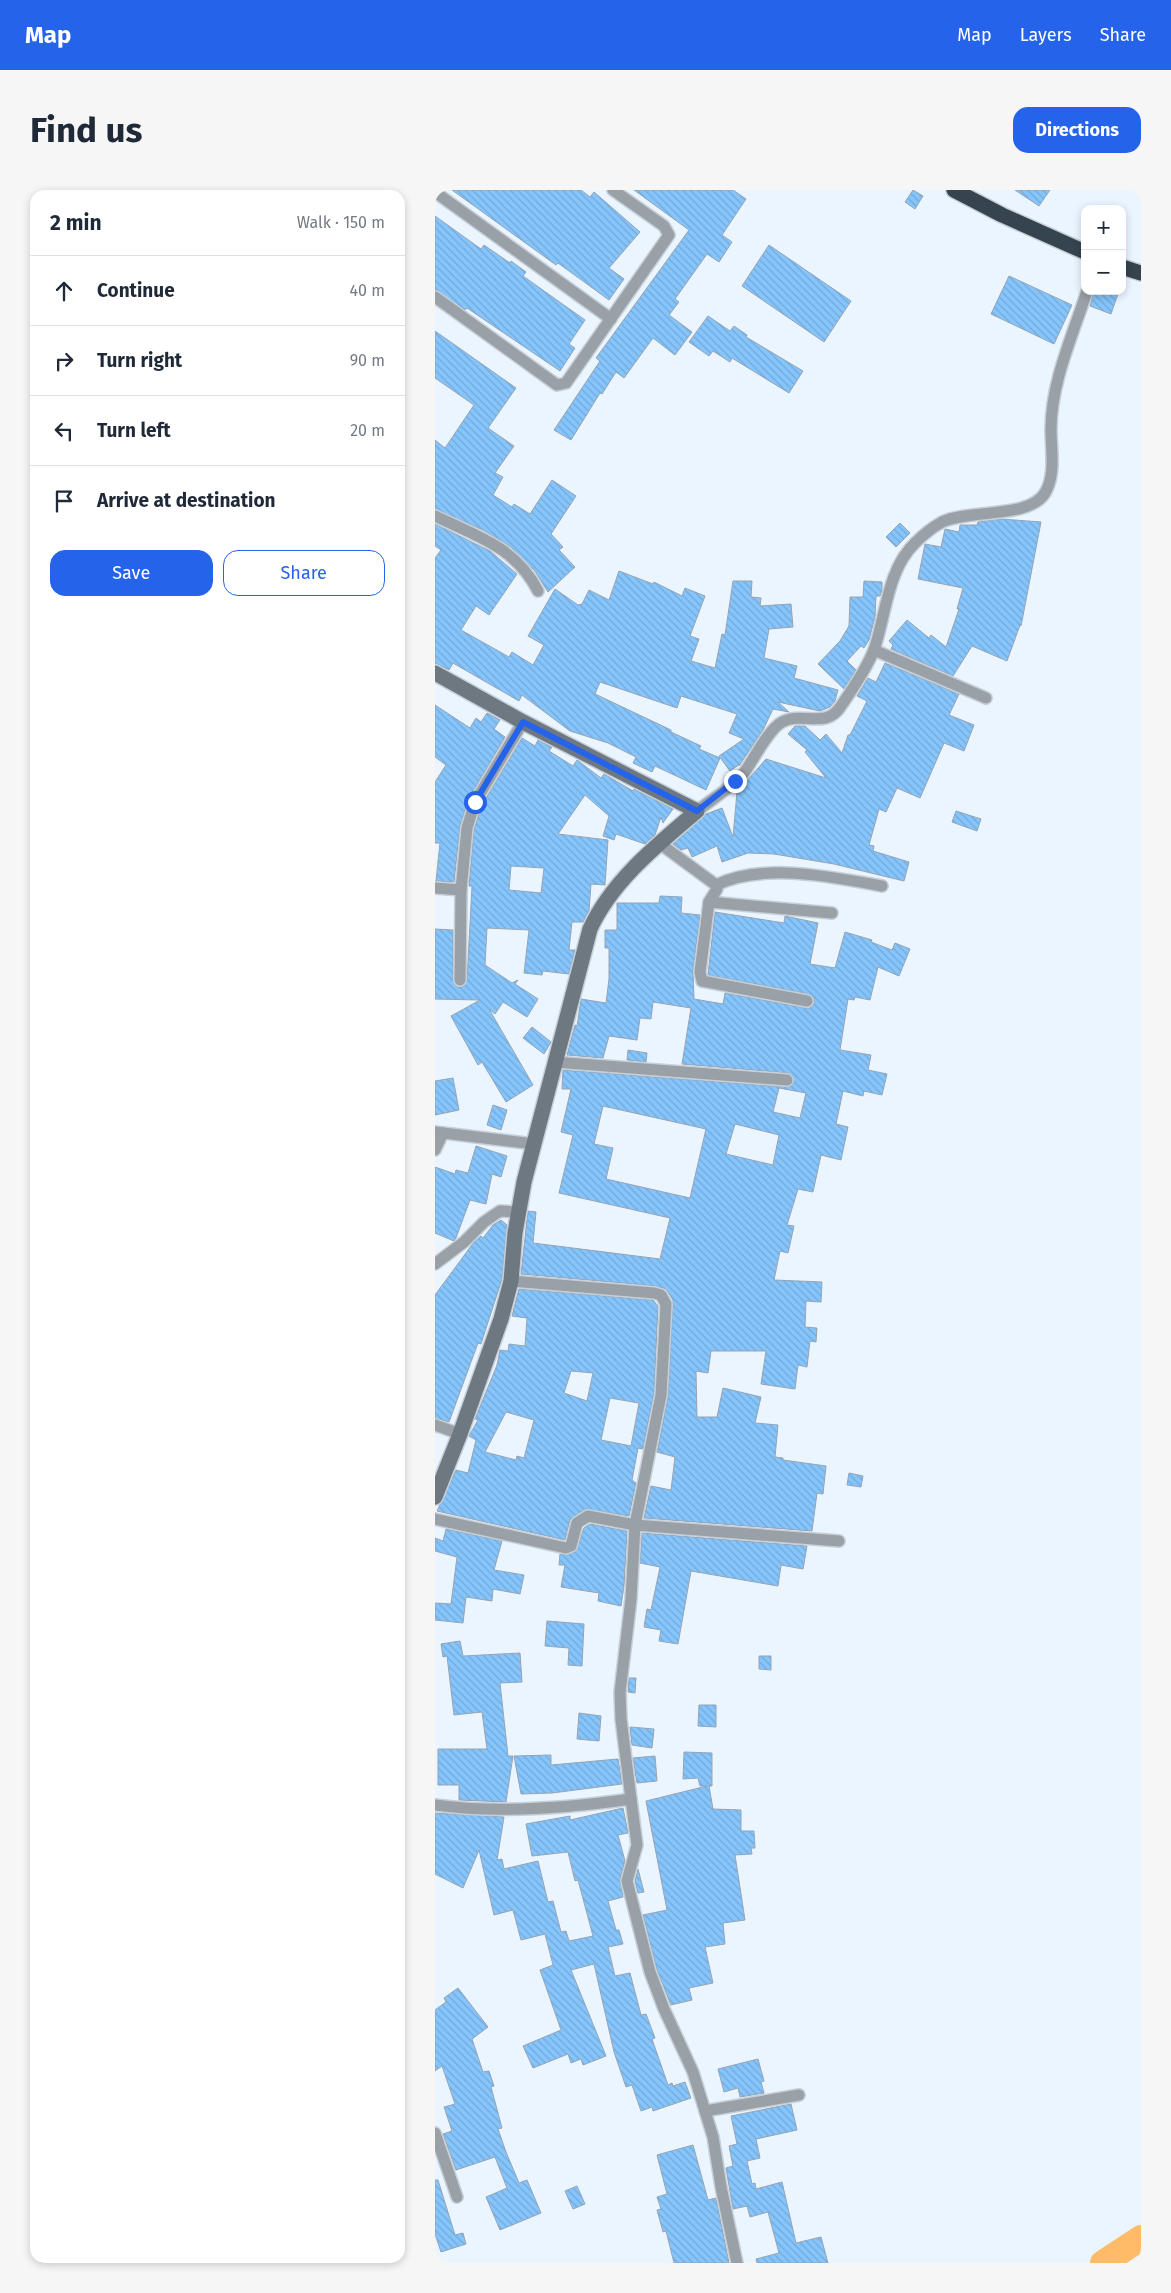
<!DOCTYPE html>
<html lang="en">
<head>
<meta charset="utf-8">
<style>
	body { margin:0; font-family:"Fira Sans",sans-serif; background:#f6f6f7; color:#1f2937 }
	.controls { position:absolute; right:15px; top:15px; display:grid; overflow:hidden; border-radius:10px; box-shadow:0 2px 8px #0003 }
	.controls button { width:45px; height:45px; display:grid; place-items:center; padding:0; border:0; border-bottom:1px solid #e0e1e3; background:#fff; color:#1f2937; font:25px sans-serif }
	.stop { position:absolute; width:15px; height:15px; margin:-11px; border:4px solid #2563eb; border-radius:50%; background:#fff }
	.stop.end { background:#2563eb; border-color:#fff; box-shadow:0 1px 5px #0008 }
	.list { margin:0; padding:0; list-style:none }
	h2 { display:flex; justify-content:space-between; align-items:center; height:65px; margin:0; padding:0 20px; font-size:21px }
	h2 small { font-size:16px; font-weight:400; color:#747a83 }
	.list li { display:grid; grid-template-columns:32px 1fr auto; gap:15px; align-items:center; box-sizing:border-box; height:70px; padding:0 20px; border-top:1px solid #e0e1e3 }
	.list b { display:block; font-size:19px; white-space:nowrap }
	.list em { font-size:16px; font-style:normal; color:#747a83 }
	.actions { display:flex; gap:10px; padding:15px 20px }
	.actions a { flex:1; padding:11px 0; border:1px solid #2563eb; border-radius:15px; text-align:center; font-size:18px; color:#2563eb }
	.actions .main { background:#2563eb; color:#fff }
	.icon { flex:none; width:28px; height:28px; fill:none; stroke:currentColor; stroke-width:2; stroke-linecap:round; stroke-linejoin:round }
	.map { position:relative; flex:none; width:706px; height:2073px; overflow:hidden; border-radius:15px }
	header { display:flex; align-items:center; gap:30px; box-sizing:border-box; height:70px; padding:0 25px; background:#2563eb; color:#fff }
	header strong { font-size:24px }
	nav { display:flex; gap:28px; margin-inline-start:auto; font-size:18px }
	.intro { display:flex; align-items:center; justify-content:space-between; box-sizing:border-box; height:120px; padding:0 30px }
	h1 { margin:0; font-size:35px }
	.button { padding:12px 22px; border-radius:15px; background:#2563eb; color:#fff; font-size:18px; font-weight:700 }
	main { display:flex; gap:30px; padding:0 30px }
	aside { flex:1; background:#fff; border-radius:15px; box-shadow:0 2px 8px #0003 }
	.map>svg:first-child { display:block }
</style>
</head>
<body>
<header>
<strong>Map</strong>
<nav><a>Map</a><a>Layers</a><a>Share</a></nav>
</header>
<div class="intro"><h1>Find us</h1><a class="button">Directions</a></div>
<main>
<aside>
<h2>2 min<small>Walk · 150 m</small></h2>
<ul class="list">
<li><svg class="icon" aria-label="ahead" viewBox="0 0 24 24"><path d="M12 20V5M6 11l6-6 6 6"/></svg><div><b>Continue</b></div><em>40 m</em></li>
<li><svg class="icon" aria-label="right" viewBox="0 0 24 24"><path d="M7 20v-9h11M14 6l5 5-5 5"/></svg><div><b>Turn right</b></div><em>90 m</em></li>
<li><svg class="icon" aria-label="left" viewBox="0 0 24 24"><path d="M17 20v-9H6M10 6l-5 5 5 5"/></svg><div><b>Turn left</b></div><em>20 m</em></li>
<li><svg class="icon" aria-label="arrive" viewBox="0 0 24 24"><path d="M6 21V4h12l-3 4 3 4H6"/></svg><div><b>Arrive at destination</b></div></li>
</ul>
<div class="actions"><a class="main">Save</a><a>Share</a></div>
</aside>
<div class="map">
<svg width="706" height="2073" viewBox="0 0 706 2073">
	<defs>
		<pattern id="building-back-hatch" width="6" height="6" patternUnits="userSpaceOnUse" patternTransform="scale(1.25)"><rect width="6" height="6" fill="#86c5fc"/><path d="M-1 5l2 2M0 0l6 6M5-1l2 2" fill="none" stroke="#72a8d7"/></pattern>
	</defs>
	<rect width="100%" height="100%" fill="#ebf5ff"/>
	<g fill="none" stroke-linecap="round" stroke-linejoin="round">
		<!-- river -->
		<polyline stroke="#ffbb67" stroke-width="26" points="668,2073 706,2048"/>
	</g>
	<!-- building -->
	<g fill="url(#building-back-hatch)" stroke="#94a4b3" fill-rule="evenodd">
		<polygon points="17,0 146,0 155,7 159,2 205,42 174,78 189,89 174,110 123,73 121,75"/>
		<polygon points="199,0 298,0 311,9 287,45 297,52 284,72 272,64 240,109 244,112 234,125 257,142 240,165 218,148 189,188 181,182 167,204 165,203 136,250 119,240 165,171 161,168 254,40"/>
		<polygon points="478,0 488,6 480,19 470,12"/>
		<polygon points="580,0 615,0 604,16"/>
		<polygon points="0,26 46,59 49,55 75,73 76,71 91,82 88,86 150,130 134,154 140,158 125,181 32,118 30,120 0,100"/>
		<polygon points="334,55 416,111 389,152 307,96"/>
		<polygon points="574,86 637,115 619,154 556,124"/>
		<polygon points="659,101 684,101 676,124 655,116"/>
		<polygon points="273,126 295,141 299,136 312,145 311,147 368,181 354,203 297,168 295,172 278,161 274,166 254,152"/>
		<polygon points="0,141 81,198 53,238 79,256 60,283 68,287 58,305 77,317 79,314 95,324 117,290 141,306 116,344 128,357 124,360 140,377 113,402 100,381 76,357 48,340 0,319 0,250 10,258 39,215 0,188"/>
		<polygon points="566,329 606,332 586,436 585,435 572,471 537,456 518,486 456,459 458,455 454,451 472,430 494,448 496,445 511,457 524,419 522,419 528,398 483,389 490,354 506,357 510,339 524,342 525,335 542,335 543,332"/>
		<polygon points="465,333 475,343 461,357 451,347"/>
		<polygon points="0,334 55,361 82,384 54,425 41,416 26,440 74,467 77,462 98,475 109,455 93,446 120,399 143,415 147,414 154,400 174,410 184,381 218,394 219,392 247,406 250,398 270,406 255,446 264,449 256,471 280,478 287,444 290,445 298,391 317,391 316,407 326,408 325,416 356,414 358,437 334,439 329,468 362,476 359,488 403,500 400,511 395,517 385,521 343,512 354,522 338,519 328,540 304,576 305,574 295,581 284,566 309,549 294,543 302,524 246,506 242,518 165,492 160,504 236,540 236,542 266,556 264,559 285,568 271,600 220,576 217,582 198,573 201,567 173,553 135,541 87,505 84,511 18,473 14,480 0,473 0,368 6,360 0,356"/>
		<polygon points="429,391 447,392 447,401 445,406 441,406 440,427 434,450 429,458 426,456 412,471 421,480 409,499 383,474 405,451 414,436 415,407 428,407"/>
		<polygon points="450,473 524,504 514,525 539,535 529,561 509,553 485,608 462,598 451,622 444,619 434,655 439,656 438,661 474,672 469,691 399,674 339,664 313,663 287,672 282,656 257,667 253,658 246,660 238,654 271,624 287,618 298,647 302,602 331,569 391,588 370,562 372,560 353,544 360,536 370,536 385,550 391,544 407,563 413,545 415,545 432,511 422,506 433,488 441,492"/>
		<polygon points="0,515 35,538 41,528 46,532 52,523 65,530 59,539 70,547 33,610 25,637 19,692 1,691 5,653 0,653 0,592 11,575 0,567"/>
		<path d="M87,548L100,556L103,550L117,557L114,561L138,576L142,570L166,588L169,584L198,601L199,599L238,619L228,633L226,627L220,645L210,654L181,644L179,650L168,646L174,626L150,605L123,644L173,650L170,695L156,694L154,721L148,732H137L134,760H140L134,784L108,781L107,785L89,783L94,740L52,738L50,775L77,793L83,790L80,794L103,809L92,827L68,812L60,824L54,819L98,895L71,912L47,872L43,875L16,826L45,810L0,809V739L18,740V790L22,797H28L32,790L37,696H34L39,639L47,615ZM76,676L109,678L106,703L74,700Z"/>
		<polygon points="521,621 546,629 542,641 517,632"/>
		<path d="M225,706L247,707L246,723L265,725L258,781L259,809L288,814L290,803L371,818H375L379,813V808L373,804L273,785L280,722L349,733L350,726L383,733L375,774L400,778L410,742L437,750L436,752L457,760L460,753L475,759L464,786L443,777L435,810L420,807L419,810L413,809L405,860L436,865L433,880L452,884L447,905L429,901L428,906L408,901L401,934L413,937L406,970L386,965L378,1002L363,999L352,1035L359,1036L353,1063L345,1061L339,1090L387,1092L386,1112L371,1111L370,1137L382,1138L381,1152L375,1151L372,1177L363,1175L360,1199L326,1194L331,1161H276L273,1183L261,1181L262,1227H282L288,1198L326,1207L320,1233L343,1235L340,1267L348,1268V1270L391,1276L388,1304L382,1303L377,1341L209,1328L216,1296L236,1300L240,1267L222,1262L233,1206L238,1110L231,1099L220,1096L86,1084L93,1021L101,1022L98,1053L225,1069L235,1028L124,1003L138,945L126,942L136,899H127L128,880L351,897L358,894V886L353,883L247,874L256,818L218,812L216,829L205,828L202,850L174,846L168,868L132,865L140,835L142,836L146,809L171,813L174,789V758H170V740H182V713H224ZM344,898L371,903L365,928L338,922ZM168,916L271,939L255,1008L171,989L178,958L159,954ZM300,934L344,945L338,975L291,964Z"/>
		<polygon points="97,837 116,852 109,864 88,848"/>
		<polygon points="193,860 212,863 211,872 192,870"/>
		<polygon points="18,888 24,920 0,925 0,891"/>
		<polygon points="58,915 72,920 66,940 52,935"/>
		<polygon points="41,956 72,966 66,987 57,984 51,1014 35,1010 21,1048 19,1051 0,1043 0,977 20,984 21,980 33,983"/>
		<polygon points="66,1030 72,1035 67,1089 46,1154 43,1153 14,1232 0,1228 0,1105 39,1052 46,1046 48,1048 58,1035"/>
		<path d="M84,1099L218,1110L223,1116L219,1204L208,1259L203,1258L197,1290L201,1293L194,1326L150,1319L135,1330L130,1350L2,1321L21,1280L33,1283L41,1250L34,1246L43,1230L40,1229L62,1175L65,1160L73,1161L74,1154L90,1156L92,1128L77,1126ZM136,1181L158,1183L152,1211L129,1203ZM175,1208L204,1213L196,1256L166,1250ZM71,1222L99,1230L89,1268L82,1266L81,1270L50,1262Z"/>
		<polygon points="414,1283 428,1286 426,1297 412,1295"/>
		<polygon points="155,1334 192,1341 189,1396 186,1416 163,1411 164,1403 126,1397 130,1375 124,1375 125,1364 133,1365 141,1361 149,1338"/>
		<polygon points="11,1339 67,1351 59,1380 89,1385 85,1404 58,1399 57,1411 31,1407 28,1433 0,1430 0,1413 16,1414 22,1367 0,1361 0,1348 8,1351"/>
		<polygon points="207,1343 372,1356 368,1379 346,1375 343,1396 256,1381 243,1454 224,1451 226,1440 209,1437 212,1419 216,1420 225,1377 205,1373"/>
		<polygon points="112,1431 149,1434 147,1476 133,1475 134,1458 110,1456"/>
		<polygon points="25,1451 28,1466 85,1463 87,1492 65,1493 73,1566 78,1566 71,1612 24,1610 24,1595 3,1595 3,1559 52,1559 47,1522 19,1525 12,1466 8,1467 6,1454"/>
		<polygon points="324,1466 336,1466 336,1480 324,1479"/>
		<polygon points="194,1488 201,1488 200,1503 193,1502"/>
		<polygon points="264,1515 281,1515 281,1537 263,1536"/>
		<polygon points="144,1523 166,1526 164,1551 142,1549"/>
		<polygon points="195,1537 219,1539 217,1558 197,1555"/>
		<polygon points="249,1562 277,1563 277,1596 274,1596 278,1619 306,1620 306,1641 319,1641 320,1658 316,1658 317,1664 300,1665 310,1730 288,1733 290,1754 270,1757 278,1793 254,1798 257,1810 236,1815 222,1780 208,1725 232,1720 211,1611 272,1596 265,1596 263,1588 248,1589"/>
		<polygon points="116,1565 116,1575 183,1569 187,1594 117,1603 86,1604 79,1566"/>
		<polygon points="220,1566 222,1591 202,1593 198,1568"/>
		<polygon points="188,1618 193,1643 183,1645 190,1671 185,1689 188,1707 173,1711 181,1740 184,1740 188,1754 173,1757 180,1786 195,1783 206,1825 211,1824 220,1848 217,1849 233,1895 237,1893 238,1896 250,1892 256,1908 218,1921 217,1917 206,1921 197,1895 191,1897 179,1862 159,1774 136,1780 171,1866 148,1875 146,1869 136,1873 133,1864 98,1878 88,1856 126,1840 105,1780 118,1775 110,1744 86,1750 78,1720 59,1725 44,1660 28,1698 0,1684 0,1623 69,1627 62,1670 67,1669 69,1679 103,1671 113,1712 118,1711 126,1742 131,1741 134,1751 158,1746 143,1690 140,1691 133,1662 97,1666 91,1634 135,1626 135,1630"/>
		<polygon points="203,1679 209,1702 203,1703 200,1691"/>
		<polygon points="23,1798 53,1837 37,1849 48,1882 54,1881 59,1896 56,1897 67,1938 63,1939 71,1962 84,1993 92,1990 106,2023 65,2040 51,2007 72,1998 60,1967 21,1980 8,1944 17,1941 9,1917 20,1914 7,1876 0,1881 0,1820 11,1812 9,1808"/>
		<polygon points="323,1869 329,1891 326,1892 329,1903 305,1907 303,1898 289,1902 283,1879"/>
		<polygon points="356,1914 362,1940 321,1949 325,1968 312,1971 317,1994 320,1993 321,1999 347,1992 361,2053 386,2047 393,2073 322,2073 321,2069 344,2063 333,2022 315,2027 312,2016 298,2019 291,1978 298,1976 294,1956 302,1954 296,1926"/>
		<polygon points="258,1955 273,2010 281,2008 294,2073 239,2073 231,2041 228,2042 222,2020 226,2019 222,2007 232,2004 222,1965"/>
		<polygon points="0,1990 3,1990 20,2045 28,2043 31,2054 6,2062 0,2044"/>
		<polygon points="142,1996 150,2014 138,2019 130,2001"/>
	</g>
	<g fill="none" stroke-linecap="round" stroke-linejoin="round">
		<defs>
			<g id="street">
				<polyline points="0,2 176,129"/>
				<polyline points="0,107 122,195 131,193 234,45 229,36 178,0"/>
				<path d="M0,326C41,346 81,357 103,401"/>
				<polyline points="439,460 551,508"/>
				<path d="M262,621C277,609 296,598 309,583C319,569 333,540 347,532C367,521 391,540 406,516C417,500 434,475 440,457C451,423 453,379 480,353C488,345 498,337 507,332C534,319 594,329 610,303C621,285 616,259 616,239C616,192 638,145 652,101"/>
				<polyline points="224,653 281,695 282,699 274,712 265,782 267,791 372,811"/>
				<path d="M281,695C329,672 397,687 447,696"/>
				<polyline points="0,698 26,700"/>
				<polyline points="274,712 397,723"/>
				<polyline points="25,790 26,700 32,638 40,612 88,532"/>
				<polyline points="119,872 352,890"/>
				<polyline points="0,942 99,954"/>
				<polyline points="0,960 8,943"/>
				<polyline points="0,1074 29,1052 49,1032 59,1025 65,1021 84,1022"/>
				<polyline points="76,1091 219,1103 226,1105 231,1114 226,1205 200,1335 196,1409 185,1502 186,1529 196,1609"/>
				<polyline points="0,1235 25,1244"/>
				<polyline points="0,1329 131,1358 136,1356 142,1333 153,1326 200,1335 404,1351"/>
				<path d="M0,1615C64,1624 133,1618 196,1609L202,1655L192,1691L215,1782L229,1819L258,1882L278,1947L286,1997L302,2073"/>
				<polyline points="270,1921 364,1905"/>
				<polyline points="0,1943 22,2007"/>
			</g>
			<path id="secondary" d="M0,483L88,532L262,621C222,655 177,691 155,739L89,992L80,1043L76,1091L66,1129L25,1244L0,1307"/>
			<g id="highway">
				<polyline points="519,0 567,25 650,62"/>
				<polyline points="687,77 706,83"/>
			</g>
		</defs>
		<!-- street casing -->
		<use href="#street" stroke="#c7d0d9" stroke-width="14"/>
		<!-- secondary casing -->
		<use href="#secondary" stroke="#c7d0d9" stroke-width="18"/>
		<!-- highway casing -->
		<use href="#highway" stroke="#c7d0d9" stroke-width="18"/>
		<!-- street -->
		<use href="#street" stroke="#99a0a6" stroke-width="11"/>
		<!-- secondary -->
		<use href="#secondary" stroke="#6e7881" stroke-width="15"/>
		<!-- highway -->
		<use href="#highway" stroke="#364450" stroke-width="15"/>
	</g>
	<g fill="none" stroke-linecap="round" stroke-linejoin="round">
		<!-- route -->
		<polyline stroke="#2563eb" stroke-width="6" points="40,612 88,532 262,621 300,591"/>
	</g>
</svg>
<div class="controls">
<button>+</button>
<button>−</button>
</div>
<div class="stop" style="left:40px;top:612px"></div>
<div class="stop end" style="left:300px;top:591px"></div>
</div>
</main>
</body>
</html>
